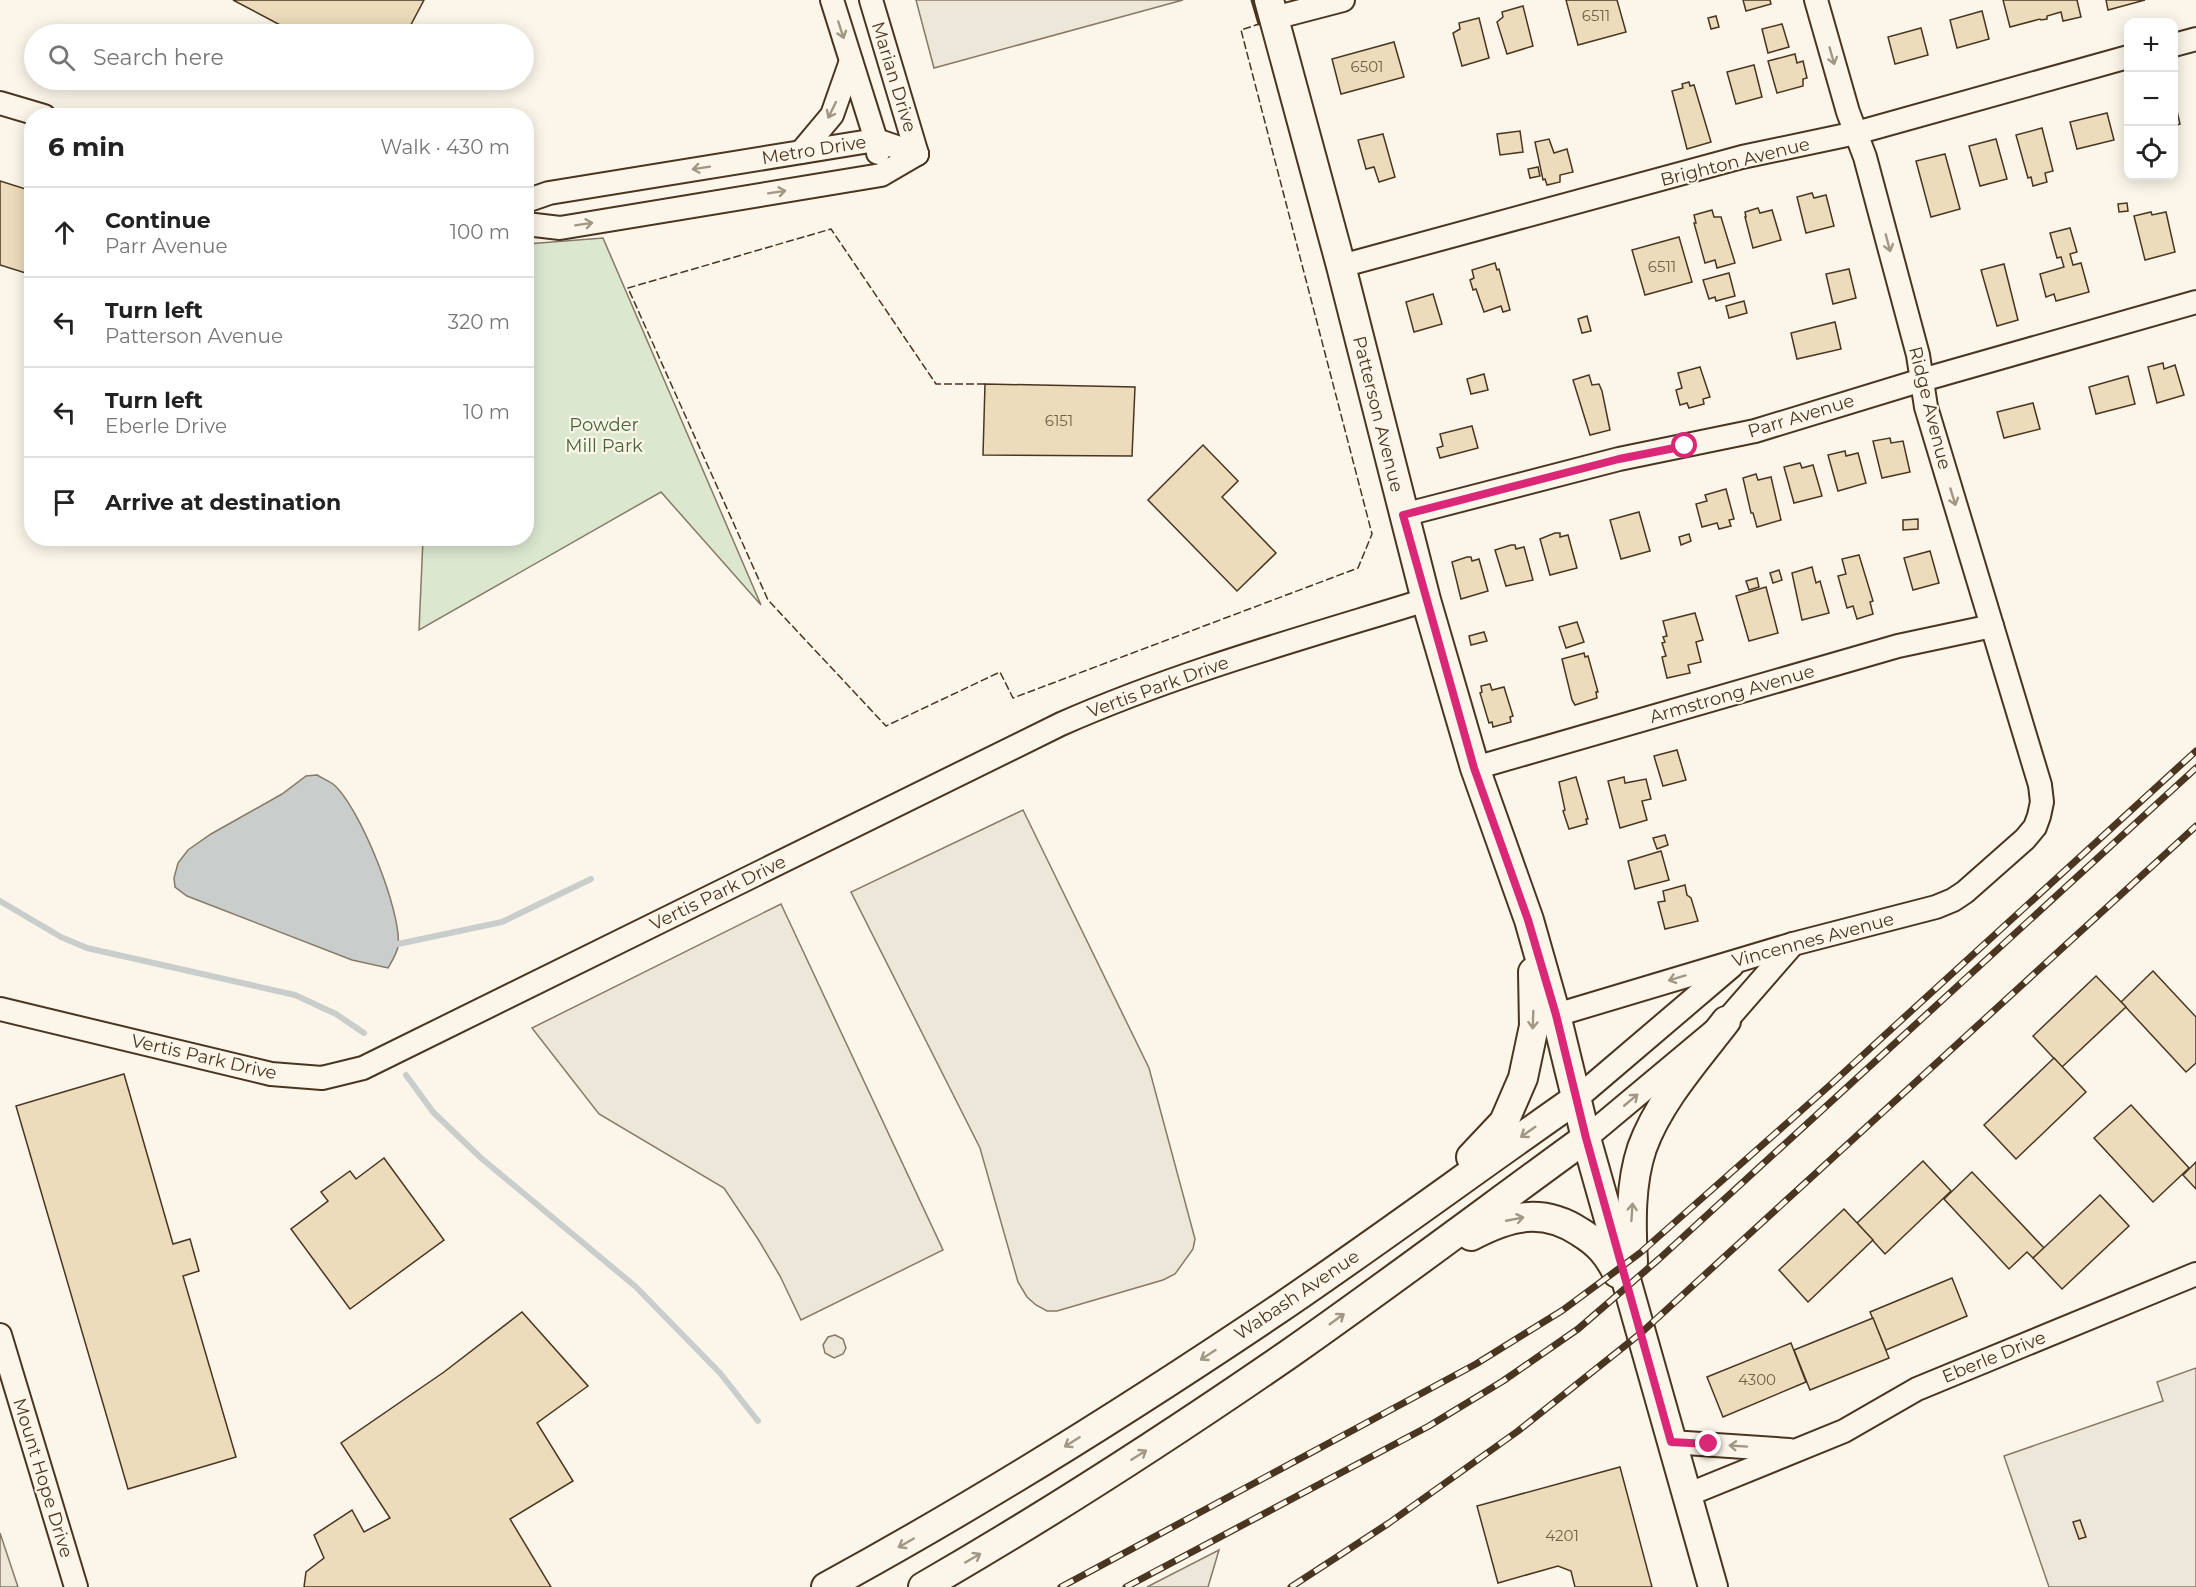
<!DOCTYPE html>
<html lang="en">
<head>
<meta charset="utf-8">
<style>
	body { margin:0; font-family:Montserrat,sans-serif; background:#f6f6f6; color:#222 }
	.controls { position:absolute; right:18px; top:18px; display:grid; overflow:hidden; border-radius:12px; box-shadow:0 3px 15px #0003 }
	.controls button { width:54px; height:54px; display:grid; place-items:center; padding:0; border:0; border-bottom:2px solid #e0e0e0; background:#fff; color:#222; font:30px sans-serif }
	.stop { position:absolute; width:18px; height:18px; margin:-14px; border:4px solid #db2777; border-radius:50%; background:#fff }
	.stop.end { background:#db2777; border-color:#fff; box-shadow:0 2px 6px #0008 }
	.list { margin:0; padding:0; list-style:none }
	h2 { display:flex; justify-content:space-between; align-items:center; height:78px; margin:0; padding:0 24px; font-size:26px }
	h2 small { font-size:20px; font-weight:400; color:#767676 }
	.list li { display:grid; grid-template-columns:39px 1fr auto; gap:18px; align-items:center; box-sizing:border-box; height:90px; padding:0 24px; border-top:2px solid #e0e0e0 }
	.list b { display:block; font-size:22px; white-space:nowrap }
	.list p { margin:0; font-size:20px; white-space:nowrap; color:#767676 }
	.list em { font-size:20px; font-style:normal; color:#767676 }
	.icon { flex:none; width:33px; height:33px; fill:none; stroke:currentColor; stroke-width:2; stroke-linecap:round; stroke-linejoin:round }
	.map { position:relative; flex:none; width:2196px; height:1587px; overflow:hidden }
	.search { position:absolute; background:#fff; box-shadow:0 3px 15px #0003; left:24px; top:24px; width:510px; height:66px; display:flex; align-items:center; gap:15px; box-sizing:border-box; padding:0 21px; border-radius:33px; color:#767676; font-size:22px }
	.panel { position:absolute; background:#fff; box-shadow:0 3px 15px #0003; left:24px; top:108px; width:510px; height:438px; border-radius:24px }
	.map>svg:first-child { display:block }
</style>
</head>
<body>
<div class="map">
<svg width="2196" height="1587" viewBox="0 0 2196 1587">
	<rect width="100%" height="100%" fill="#fbf6e9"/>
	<!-- green -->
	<polygon fill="#dce7d0" stroke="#887966" stroke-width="1.5" points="603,238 761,605 661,492 419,630 423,539 526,538 527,244"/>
	<!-- parking -->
	<g fill="#ede7d9" stroke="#887966" stroke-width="1.5">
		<polygon points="916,0 1183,0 934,68"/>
		<polygon points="1023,810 1149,1068 1195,1239 1193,1249 1175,1274 1163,1280 1057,1311 1047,1311 1036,1305 1027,1297 1018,1282 980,1148 851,892"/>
		<polygon points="781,904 943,1250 801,1320 780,1276 758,1239 724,1188 599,1114 532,1028"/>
		<polygon points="835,1335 843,1339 846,1348 843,1354 834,1358 825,1353 823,1345 828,1337"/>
		<polygon points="2196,1368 2196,1587 2049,1587 2004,1456 2163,1401 2157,1382"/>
		<polygon points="0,1533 18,1587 0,1587"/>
		<polygon points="1219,1550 1208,1587 1147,1587"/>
	</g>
	<!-- water -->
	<path fill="#c9cecd" stroke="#887966" stroke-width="1.5" d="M317,775C322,778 329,781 333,784C359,805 403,914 398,947C396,955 392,961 388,968L352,960L187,896L175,887L174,878L178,863L188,850L211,834L282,794L306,776Z"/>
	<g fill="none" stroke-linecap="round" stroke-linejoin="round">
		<!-- stream -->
		<g stroke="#c9cecd" stroke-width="6">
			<polyline points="0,901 61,937 87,948 295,995 336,1014 364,1033"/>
			<polyline points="398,944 502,922 591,879"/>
			<polyline points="406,1075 433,1112 481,1158 636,1287 720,1373 758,1421"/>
		</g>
	</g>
	<!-- building -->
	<g fill="#ecdcbc" stroke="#4a3520" stroke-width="1.5">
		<polygon points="233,0 424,0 406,34 330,34 318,28 315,34 297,34"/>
		<polygon points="1566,0 1617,0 1626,32 1578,45"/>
		<polygon points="1743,0 1770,0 1771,4 1746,11"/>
		<polygon points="2003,0 2077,0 2081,17 2063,21 2061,12 2047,16 2047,19 2041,20 2040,19 2010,27"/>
		<polygon points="2106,0 2145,0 2108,10"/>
		<polygon points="1523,6 1533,46 1507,54 1497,22 1503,17 1502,12"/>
		<polygon points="1982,11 1989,39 1957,48 1950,20"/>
		<polygon points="1716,16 1719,27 1711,29 1708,18"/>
		<polygon points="1479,18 1489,58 1462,66 1453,33 1460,29 1459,23"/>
		<polygon points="1782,24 1789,47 1768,53 1762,29"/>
		<polygon points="1921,28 1928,55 1895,64 1888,37"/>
		<polygon points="1394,42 1404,77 1341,94 1332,59"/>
		<polygon points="1795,54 1797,63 1803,61 1807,78 1803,79 1803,86 1777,93 1768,61"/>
		<polygon points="1754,65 1762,97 1736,104 1727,72"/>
		<polygon points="1689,82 1690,86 1694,85 1711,142 1687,149 1672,91 1683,88 1682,84"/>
		<polygon points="2174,98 2180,124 2174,126"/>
		<polygon points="2107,113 2114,140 2077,149 2070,122"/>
		<polygon points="2042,128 2053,171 2045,173 2047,182 2033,186 2031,177 2028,178 2016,135"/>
		<polygon points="1520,131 1523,152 1500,155 1497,134"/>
		<polygon points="1383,134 1395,177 1379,182 1374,167 1366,169 1358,140"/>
		<polygon points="1549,139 1554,153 1567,149 1573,172 1560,175 1560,182 1547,185 1545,179 1543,180 1535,142"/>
		<polygon points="1996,139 2007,179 1980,186 1969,146"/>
		<polygon points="1945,154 1960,209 1931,217 1916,161"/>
		<polygon points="1538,167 1540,176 1530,178 1528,169"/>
		<polygon points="0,181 32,191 32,275 0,265"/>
		<polygon points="1812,193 1814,198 1826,195 1834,226 1806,233 1797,197"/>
		<polygon points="2127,203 2128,211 2119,212 2118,204"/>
		<polygon points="1758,208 1760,213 1772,210 1781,240 1753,248 1745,217 1746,217 1745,212"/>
		<polygon points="1712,210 1714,217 1721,217 1735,263 1717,268 1715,260 1705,263 1694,223 1696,223 1694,215"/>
		<polygon points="2151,212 2152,215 2166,212 2175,252 2145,260 2134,216"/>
		<polygon points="2070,228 2077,252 2070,254 2073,265 2081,263 2089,292 2056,301 2054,294 2046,297 2040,274 2064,267 2061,257 2057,258 2050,233"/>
		<polygon points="1679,237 1692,282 1645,295 1632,250"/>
		<polygon points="1495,263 1497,270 1499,269 1510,310 1503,312 1501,306 1484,312 1476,289 1473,290 1470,280 1474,278 1472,270"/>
		<polygon points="2004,264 2018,320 1997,326 1981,270"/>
		<polygon points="1849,269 1856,298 1833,304 1826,274"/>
		<polygon points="1729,273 1735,296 1716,301 1715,297 1709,299 1703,280"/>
		<polygon points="1433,294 1442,324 1414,332 1406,302"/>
		<polygon points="1744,301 1747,313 1729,318 1726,306"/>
		<polygon points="1587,316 1591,331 1582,333 1578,319"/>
		<polygon points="1835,322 1841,349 1797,359 1791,333"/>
		<polygon points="2163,363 2164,369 2175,365 2184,395 2157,403 2148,367"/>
		<polygon points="1700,367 1710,397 1703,399 1704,404 1689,408 1687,403 1680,405 1676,390 1682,388 1678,373"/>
		<polygon points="1484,374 1488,390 1471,394 1467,379"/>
		<polygon points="1589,375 1592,385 1599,384 1602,391 1610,430 1590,435 1573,380"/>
		<polygon points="2128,376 2135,404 2096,414 2089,387"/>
		<polygon points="985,384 1135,387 1132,456 983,455"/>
		<polygon points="2033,403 2040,429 2004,438 1997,412"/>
		<polygon points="1472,426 1478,448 1440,458 1437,448 1443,446 1440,434"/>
		<polygon points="1890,438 1891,443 1903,441 1910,472 1882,478 1873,441"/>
		<polygon points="1203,445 1238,481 1222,497 1276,553 1237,591 1148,500"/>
		<polygon points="1845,451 1846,456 1858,453 1866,483 1838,491 1828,455"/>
		<polygon points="1800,463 1802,468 1813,465 1822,496 1794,503 1784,467"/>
		<polygon points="1756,474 1758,480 1771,477 1781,520 1757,527 1753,513 1751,513 1743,478"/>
		<polygon points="1726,489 1734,519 1729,520 1731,526 1719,529 1717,523 1702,527 1696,504 1707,501 1705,495"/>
		<polygon points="1639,512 1650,551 1621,559 1610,520"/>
		<polygon points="1918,519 1918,529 1903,530 1903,520"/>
		<polygon points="1555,533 1560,533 1560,537 1568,535 1577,568 1550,575 1540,539"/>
		<polygon points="1689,534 1691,541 1681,545 1679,537"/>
		<polygon points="1511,545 1515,545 1516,549 1524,547 1533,580 1506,586 1495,550"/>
		<polygon points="1930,551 1939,583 1913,590 1904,558"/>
		<polygon points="1859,555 1873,601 1870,602 1873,614 1857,619 1853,606 1847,608 1838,576 1846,574 1842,559"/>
		<polygon points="1467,557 1471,557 1472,561 1479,559 1488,591 1461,599 1452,562"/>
		<polygon points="1812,567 1816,583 1820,581 1829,613 1802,620 1792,573"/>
		<polygon points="1779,570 1782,580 1773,583 1770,573"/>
		<polygon points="1757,578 1759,587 1749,590 1746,581"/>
		<polygon points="1766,587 1778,633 1749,641 1736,596"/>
		<polygon points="1695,613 1703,640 1696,642 1701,662 1688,665 1690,673 1667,678 1662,657 1666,656 1662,643 1665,642 1663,637 1667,636 1663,621"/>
		<polygon points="1577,622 1584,642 1566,648 1559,627"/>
		<polygon points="1484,632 1487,641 1471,645 1469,636"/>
		<polygon points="1584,653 1585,657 1588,656 1598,692 1596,692 1597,698 1575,705 1572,700 1562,659"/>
		<polygon points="1490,684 1492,690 1504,687 1513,716 1510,717 1511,722 1493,727 1492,722 1489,723 1480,693 1482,692 1481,686"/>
		<polygon points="1677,750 1686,780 1663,786 1654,756"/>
		<polygon points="1576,777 1588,819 1586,819 1587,824 1569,829 1563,811 1565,810 1559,782"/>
		<polygon points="1624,777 1625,783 1646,779 1651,799 1642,801 1647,820 1620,828 1608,781"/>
		<polygon points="1665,835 1668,845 1657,849 1653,838"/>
		<polygon points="1661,851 1669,880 1635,889 1628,861"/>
		<polygon points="1685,885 1687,895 1691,898 1698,921 1665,929 1658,902 1665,901 1663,891"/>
		<polygon points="2153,971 2196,1017 2196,1063 2186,1072 2121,1002"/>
		<polygon points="2096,976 2126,1007 2062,1067 2033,1036"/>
		<polygon points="2054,1058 2086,1092 2016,1159 1984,1125"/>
		<polygon points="124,1074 173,1244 190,1239 199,1271 183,1276 236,1457 128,1489 16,1106"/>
		<polygon points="2131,1105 2189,1168 2153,1202 2094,1138"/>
		<polygon points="384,1158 444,1240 350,1309 291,1229 328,1201 321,1192 350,1171 356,1179"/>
		<polygon points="1923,1161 1951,1191 1885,1254 1857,1223"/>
		<polygon points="2196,1162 2196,1189 2183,1175"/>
		<polygon points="1972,1172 2044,1248 2033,1258 2027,1252 2009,1269 1944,1199"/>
		<polygon points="2100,1195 2129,1226 2062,1289 2033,1258"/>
		<polygon points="1844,1209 1873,1240 1808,1302 1779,1270"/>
		<polygon points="1952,1278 1967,1316 1886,1350 1870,1312"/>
		<polygon points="522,1312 588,1386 537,1423 573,1481 510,1519 551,1587 304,1587 306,1572 324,1558 314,1535 352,1510 364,1532 390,1518 341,1443 444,1372"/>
		<polygon points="1873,1318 1889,1358 1810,1390 1794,1350"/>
		<polygon points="1791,1343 1806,1382 1723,1417 1707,1377"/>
		<polygon points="1620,1467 1652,1587 1575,1587 1571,1571 1558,1566 1498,1583 1477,1506"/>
		<polygon points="2080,1520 2086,1537 2079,1539 2073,1522"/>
	</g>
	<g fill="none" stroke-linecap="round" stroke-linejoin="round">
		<defs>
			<g id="minor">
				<polyline points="832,0 876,140 878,153"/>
				<polyline points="871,0 917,154"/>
				<polyline points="1274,18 1343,0"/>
				<polyline points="2174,45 2196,39"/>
				<polyline points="0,103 44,116"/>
				<polyline points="801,152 832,115 851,61"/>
				<polyline points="526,201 549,193 876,140 917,154"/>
				<polyline points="526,224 560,228 881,175 917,154"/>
				<polyline points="1341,266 1742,157 1856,133 2128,57"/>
				<polyline points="1403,515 1619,459 1755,431 1922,380 2196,302"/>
				<polyline points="1475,768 1898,646 1992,626"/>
				<path d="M0,1009L271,1074L322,1078L363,1068L1061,724C1179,672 1303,638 1426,600"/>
				<polyline points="1556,1015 1793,944 1936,907 1953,900 1965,892 2025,839 2035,827 2039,816 2042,802 2040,785 1926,407 1918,355 1865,157 1848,112 1816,0"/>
				<polyline points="1576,1099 1732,966"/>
				<polyline points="1586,1138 1726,1021 1793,944"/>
				<polyline points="0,1335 76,1587"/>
				<polyline points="1671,1442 1789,1450"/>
				<polyline points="1687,1495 1844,1431 1917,1389 2196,1274"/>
			</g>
			<g id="major">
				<polyline points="1269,0 1341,266 1426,600 1475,768 1529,920 1556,1015 1586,1138 1713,1587"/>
				<polyline points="1471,1157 1504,1122 1523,1078 1534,1026 1533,972"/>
				<path d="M1471,1236C1509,1216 1542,1207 1580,1232C1598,1243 1608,1254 1617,1273"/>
				<path d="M1633,1262C1631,1224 1630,1184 1642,1148C1659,1101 1696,1060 1726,1021"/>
				<path d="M826,1587C982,1502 1133,1407 1280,1308C1380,1240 1477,1168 1576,1099"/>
				<path d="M923,1587C1048,1515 1170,1436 1289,1354C1389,1284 1487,1210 1586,1138"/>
			</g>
		</defs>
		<!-- minor casing -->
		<use href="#minor" stroke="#4a3520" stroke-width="26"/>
		<!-- major casing -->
		<use href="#major" stroke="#4a3520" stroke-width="32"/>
		<!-- minor -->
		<use href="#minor" stroke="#fbf6e9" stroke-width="22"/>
		<!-- major -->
		<use href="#major" stroke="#fbf6e9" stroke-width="28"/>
		<defs>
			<g id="rail">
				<polyline points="1061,1587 1476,1364 1563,1310 1640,1253 1829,1086 2196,751"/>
				<polyline points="1126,1587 1429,1426 1503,1381 1578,1329 1659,1259 2196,768"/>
				<polyline points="1291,1587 1389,1523 1518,1431 1641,1333 2196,826"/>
			</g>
		</defs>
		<!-- rail casing -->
		<use href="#rail" stroke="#4a3520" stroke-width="7"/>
		<!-- rail -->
		<use href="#rail" stroke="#fbf6e9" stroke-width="4.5" stroke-dasharray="14" stroke-linecap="butt"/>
		<!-- fence -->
		<polyline stroke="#4a3520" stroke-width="1.5" stroke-dasharray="8 3" stroke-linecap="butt" points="985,384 936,384 831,229 628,288 768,600 886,726 1000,672 1013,698 1358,568 1372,534 1241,30 1259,24"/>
		<!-- wall -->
		<polyline stroke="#4a3520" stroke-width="3" points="1252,0 1259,24"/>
	</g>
	<!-- one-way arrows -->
	<defs><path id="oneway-shaft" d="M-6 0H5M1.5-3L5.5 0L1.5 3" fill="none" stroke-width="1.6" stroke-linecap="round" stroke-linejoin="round" transform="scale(1.5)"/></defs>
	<g stroke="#a29684">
		<use href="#oneway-shaft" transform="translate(841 30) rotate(72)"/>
		<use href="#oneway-shaft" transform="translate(1832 56) rotate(74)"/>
		<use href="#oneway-shaft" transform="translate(832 110) rotate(116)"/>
		<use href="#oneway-shaft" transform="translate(701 168) rotate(171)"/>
		<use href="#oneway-shaft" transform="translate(777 192) rotate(-9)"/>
		<use href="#oneway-shaft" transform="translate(584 224) rotate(-9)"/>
		<use href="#oneway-shaft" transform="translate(1888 243) rotate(75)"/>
		<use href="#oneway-shaft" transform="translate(1953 497) rotate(73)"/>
		<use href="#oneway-shaft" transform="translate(1677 978) rotate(163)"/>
		<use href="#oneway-shaft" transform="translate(1533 1020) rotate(92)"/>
		<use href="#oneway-shaft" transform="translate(1631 1100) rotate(-40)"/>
		<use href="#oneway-shaft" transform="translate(1528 1132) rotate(145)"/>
		<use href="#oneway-shaft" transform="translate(1632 1212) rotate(-86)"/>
		<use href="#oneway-shaft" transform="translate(1515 1219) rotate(-11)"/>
		<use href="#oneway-shaft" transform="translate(1337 1319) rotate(-36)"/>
		<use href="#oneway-shaft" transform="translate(1208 1355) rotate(147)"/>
		<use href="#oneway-shaft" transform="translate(1072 1442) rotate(148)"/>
		<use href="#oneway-shaft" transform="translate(1738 1446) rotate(-176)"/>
		<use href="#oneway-shaft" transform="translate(1139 1455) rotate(-32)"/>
		<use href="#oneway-shaft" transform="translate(906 1543) rotate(150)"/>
		<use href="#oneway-shaft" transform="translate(973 1558) rotate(-30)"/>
	</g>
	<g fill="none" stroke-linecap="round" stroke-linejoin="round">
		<!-- route -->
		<polyline stroke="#db2777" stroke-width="8" points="1685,446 1619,459 1403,515 1474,768 1528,920 1556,1015 1586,1138 1671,1442 1709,1444"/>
	</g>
	<g text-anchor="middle" stroke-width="4.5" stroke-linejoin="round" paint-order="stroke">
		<!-- number labels -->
		<g font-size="15" fill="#725f47">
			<text x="1596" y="21">6511</text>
			<text x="1367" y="72">6501</text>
			<text x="1662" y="272">6511</text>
			<text x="1059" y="426">6151</text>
			<text x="1757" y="1385">4300</text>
			<text x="1562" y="1541">4201</text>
		</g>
		<!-- street labels -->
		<g font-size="18" fill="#4a3520" stroke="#fbf6e9">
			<text transform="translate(894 77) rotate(73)" y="6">Marian Drive</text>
			<text transform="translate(814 150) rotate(-9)" y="6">Metro Drive</text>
			<text transform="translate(1735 162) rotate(-14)" y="6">Brighton Avenue</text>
			<text transform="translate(1930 408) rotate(76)" y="6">Ridge Avenue</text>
			<text transform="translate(1378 414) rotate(76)" y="6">Patterson Avenue</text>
			<text transform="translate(1801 416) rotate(-17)" y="6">Parr Avenue</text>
			<text transform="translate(1158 687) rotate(-20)" y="6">Vertis Park Drive</text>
			<text transform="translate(1732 694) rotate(-16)" y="6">Armstrong Avenue</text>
			<text transform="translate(718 893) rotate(-26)" y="6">Vertis Park Drive</text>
			<text transform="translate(1813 940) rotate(-15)" y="6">Vincennes Avenue</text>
			<text transform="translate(204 1057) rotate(13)" y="6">Vertis Park Drive</text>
			<text transform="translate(1297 1295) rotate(-34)" y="6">Wabash Avenue</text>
			<text transform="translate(1994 1357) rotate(-22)" y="6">Eberle Drive</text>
			<text transform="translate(43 1478) rotate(73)" y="6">Mount Hope Drive</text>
		</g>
		<!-- park labels -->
		<g font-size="18" fill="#436837" stroke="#fbf6e9">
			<text x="604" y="431">Powder<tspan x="604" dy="21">Mill Park</tspan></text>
		</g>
	</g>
</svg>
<div class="controls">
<button>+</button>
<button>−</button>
<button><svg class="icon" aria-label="locate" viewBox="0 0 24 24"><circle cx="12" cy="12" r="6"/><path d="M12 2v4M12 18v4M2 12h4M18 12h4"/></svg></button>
</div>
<div class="stop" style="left:1685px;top:446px"></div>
<div class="stop end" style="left:1709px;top:1444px"></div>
<div class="search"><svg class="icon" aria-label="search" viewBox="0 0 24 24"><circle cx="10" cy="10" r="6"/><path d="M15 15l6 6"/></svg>Search here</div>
<section class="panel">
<h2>6 min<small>Walk · 430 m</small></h2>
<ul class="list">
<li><svg class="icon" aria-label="ahead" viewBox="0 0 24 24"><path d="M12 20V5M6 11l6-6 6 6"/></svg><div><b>Continue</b><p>Parr Avenue</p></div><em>100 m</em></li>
<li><svg class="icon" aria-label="left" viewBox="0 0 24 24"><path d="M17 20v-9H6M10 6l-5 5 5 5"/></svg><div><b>Turn left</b><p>Patterson Avenue</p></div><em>320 m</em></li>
<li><svg class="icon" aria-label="left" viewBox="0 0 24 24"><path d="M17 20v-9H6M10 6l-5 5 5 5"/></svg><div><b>Turn left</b><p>Eberle Drive</p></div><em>10 m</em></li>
<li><svg class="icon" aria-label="arrive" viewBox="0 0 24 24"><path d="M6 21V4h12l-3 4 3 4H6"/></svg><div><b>Arrive at destination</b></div></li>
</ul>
</section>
</div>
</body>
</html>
